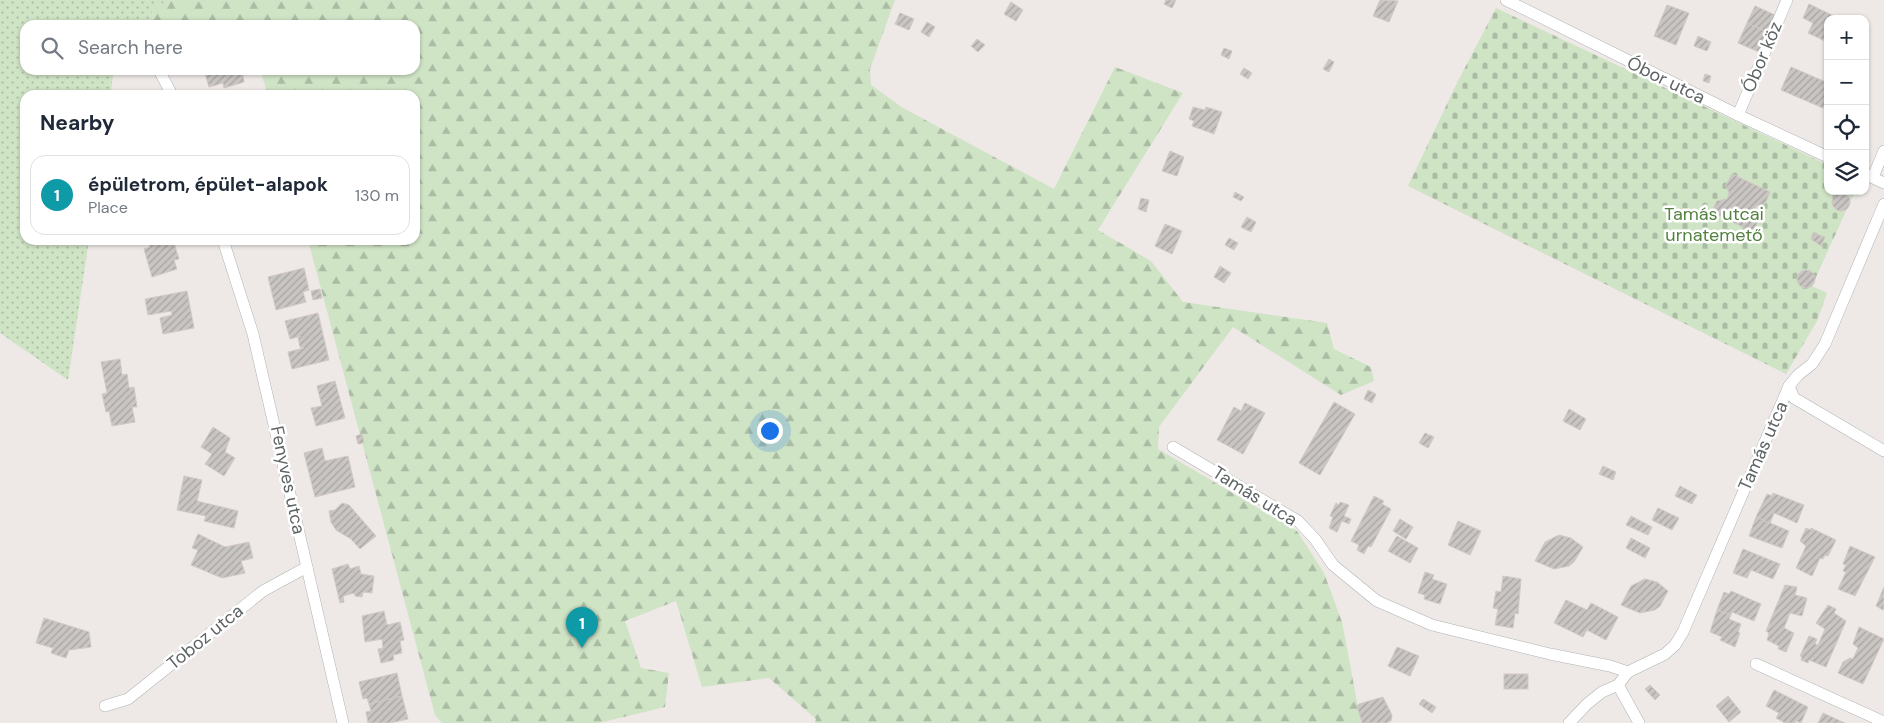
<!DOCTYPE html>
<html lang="en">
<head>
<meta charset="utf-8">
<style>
	body { margin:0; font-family:"DM Sans",sans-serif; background:#f6f6f7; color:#1f2937 }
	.controls { position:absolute; right:15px; top:15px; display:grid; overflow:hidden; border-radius:10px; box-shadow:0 1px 4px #0004 }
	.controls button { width:45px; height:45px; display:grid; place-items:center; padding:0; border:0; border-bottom:1px solid #e0e1e3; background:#fff; color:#1f2937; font:25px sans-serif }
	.you { position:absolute; left:769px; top:430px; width:18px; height:18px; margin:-12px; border:4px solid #fff; border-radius:50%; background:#1a73e8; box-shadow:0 0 0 8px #1a73e833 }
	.badge { display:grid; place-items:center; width:32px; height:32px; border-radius:50%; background:#d6436a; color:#fff; font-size:16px; font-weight:700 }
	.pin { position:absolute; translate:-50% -41px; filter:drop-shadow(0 1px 2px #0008) }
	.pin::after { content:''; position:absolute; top:26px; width:18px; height:15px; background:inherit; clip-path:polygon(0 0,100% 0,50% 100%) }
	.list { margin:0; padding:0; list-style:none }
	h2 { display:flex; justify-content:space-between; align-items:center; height:65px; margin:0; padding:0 20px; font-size:21px }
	h2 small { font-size:16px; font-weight:400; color:#747a83 }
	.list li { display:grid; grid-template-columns:32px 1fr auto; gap:15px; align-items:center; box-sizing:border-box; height:80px; margin:0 10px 10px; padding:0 10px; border:1px solid #e0e1e3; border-radius:15px }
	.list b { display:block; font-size:19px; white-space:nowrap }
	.list p { margin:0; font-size:16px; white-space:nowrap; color:#747a83 }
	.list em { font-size:16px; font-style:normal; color:#747a83 }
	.icon { flex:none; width:28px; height:28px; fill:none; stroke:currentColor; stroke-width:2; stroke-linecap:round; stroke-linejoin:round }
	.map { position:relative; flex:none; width:1884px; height:723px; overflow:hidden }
	.search { position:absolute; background:#fff; box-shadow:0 1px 4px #0004; left:20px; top:20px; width:400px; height:55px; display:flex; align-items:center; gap:12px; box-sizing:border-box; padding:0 18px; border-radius:15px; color:#747a83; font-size:19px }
	.panel { position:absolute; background:#fff; box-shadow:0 1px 4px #0004; left:20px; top:90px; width:400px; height:155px; border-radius:15px }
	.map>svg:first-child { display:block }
</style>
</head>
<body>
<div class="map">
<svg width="1884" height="723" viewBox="0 0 1884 723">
	<defs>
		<pattern id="grass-dots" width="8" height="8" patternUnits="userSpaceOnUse" patternTransform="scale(1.25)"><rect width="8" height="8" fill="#cfe3c5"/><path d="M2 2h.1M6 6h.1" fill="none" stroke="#abbca4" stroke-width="1.8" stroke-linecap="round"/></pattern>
		<pattern id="forest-firs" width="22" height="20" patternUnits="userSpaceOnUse" patternTransform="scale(1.25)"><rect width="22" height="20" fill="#cfe3c5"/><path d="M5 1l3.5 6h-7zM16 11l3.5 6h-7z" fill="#abbca4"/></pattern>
		<pattern id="cemetery-stones" width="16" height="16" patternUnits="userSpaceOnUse" patternTransform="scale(1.25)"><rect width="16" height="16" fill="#cfe3c5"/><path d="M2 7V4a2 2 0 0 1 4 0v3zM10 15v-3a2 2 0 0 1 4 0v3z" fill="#abbca4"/></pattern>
		<pattern id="building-hatch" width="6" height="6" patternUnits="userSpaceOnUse" patternTransform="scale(1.25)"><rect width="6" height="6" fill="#c9c5c2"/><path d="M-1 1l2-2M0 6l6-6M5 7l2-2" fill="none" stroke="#a6a4a1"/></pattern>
	</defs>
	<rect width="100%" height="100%" fill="#eee9e6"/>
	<!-- grass -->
	<polygon fill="url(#grass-dots)" points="0,0 169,0 152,9 153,25 25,25 25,70 114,70 110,95 25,95 25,240 89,240 68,380 0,333"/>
	<!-- forest -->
	<polygon fill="url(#forest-firs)" points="169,0 895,0 870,69 871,85 903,108 1054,189 1115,67 1183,93 1098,230 1151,261 1183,302 1327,323 1334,349 1371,367 1374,381 1341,395 1233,327 1159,427 1158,449 1297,531 1324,573 1342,622 1361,723 815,723 816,719 769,678 702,687 676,601 625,621 641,668 669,673 665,707 599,723 442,723 435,715 308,240 415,240 415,95 268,95 260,70 415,70 415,25 153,25 152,9"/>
	<!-- cemetery -->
	<polygon fill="url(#cemetery-stones)" points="1496,8 1828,165 1828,191 1855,191 1812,286 1827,293 1817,321 1786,374 1408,186 1457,83"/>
	<!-- building -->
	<g fill="url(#building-hatch)" stroke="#d2c9c5">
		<polygon points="1166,0 1176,0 1172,8 1164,4"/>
		<polygon points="1380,0 1398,1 1389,22 1373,16"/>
		<polygon points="1011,2 1023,10 1016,21 1004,14"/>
		<polygon points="1809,4 1836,17 1828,19 1828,35 1825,41 1808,33 1813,23 1803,18"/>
		<polygon points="1667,5 1689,13 1676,45 1654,36"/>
		<polygon points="1755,6 1775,15 1767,32 1747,23"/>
		<polygon points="900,13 914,19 909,30 895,24"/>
		<polygon points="927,22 935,27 929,37 921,32"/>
		<polygon points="1747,23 1767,32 1759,52 1738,43"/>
		<polygon points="1698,36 1711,42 1707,51 1694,46"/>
		<polygon points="977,39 985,45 978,52 971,46"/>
		<polygon points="1224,48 1232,51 1229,59 1221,55"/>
		<polygon points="1329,59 1334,62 1329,72 1323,69"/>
		<polygon points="1791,67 1828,83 1828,96 1823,108 1781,90"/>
		<polygon points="1244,68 1252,73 1248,79 1240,74"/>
		<polygon points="204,70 242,70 244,82 224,88 223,83 209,87"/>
		<polygon points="1705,74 1711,76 1709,83 1703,81"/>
		<polygon points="1193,107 1205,110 1206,107 1222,112 1214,134 1192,126 1194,121 1189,119"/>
		<polygon points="1170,151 1184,157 1177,176 1162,171"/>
		<polygon points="1732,174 1770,192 1765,204 1756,206 1754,213 1758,221 1753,232 1716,214 1713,209 1717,201 1727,199 1729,193 1726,185"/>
		<polygon points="1235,192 1244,197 1241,201 1233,197"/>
		<circle cx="1841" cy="202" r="9"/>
		<polygon points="1141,198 1149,200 1146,212 1138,209"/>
		<polygon points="1247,217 1256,222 1251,232 1241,227"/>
		<polygon points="1165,224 1182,231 1172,254 1155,246"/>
		<polygon points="1813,233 1825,237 1821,246 1811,239"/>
		<polygon points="1229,238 1238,243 1234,250 1225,245"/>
		<polygon points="148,240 173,240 179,259 174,260 177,269 152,277 144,249 150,247"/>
		<polygon points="1220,266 1231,273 1224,283 1214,277"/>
		<polygon points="304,268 309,290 303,292 306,302 276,310 268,277"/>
		<circle cx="1806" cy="279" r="9"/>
		<polygon points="320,289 322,298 313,300 311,291"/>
		<polygon points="187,291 194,328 163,334 160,318 172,315 171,311 148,315 145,299"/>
		<polygon points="318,313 329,360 292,369 288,352 304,348 300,347 298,338 301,336 290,339 285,321"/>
		<polygon points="120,359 122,375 127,374 129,388 134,387 137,407 132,407 135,422 112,426 109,411 106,412 102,394 107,393 101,362"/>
		<polygon points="335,381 345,418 316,426 311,408 322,406 317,386"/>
		<polygon points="1368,390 1376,394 1372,403 1364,399"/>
		<polygon points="1334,402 1355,414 1320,475 1299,463"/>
		<polygon points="1245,403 1265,413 1243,454 1217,440 1234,407 1241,411"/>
		<polygon points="1569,409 1586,419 1580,430 1563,421"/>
		<polygon points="213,427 230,438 225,452 235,458 224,476 205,464 212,454 201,447"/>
		<polygon points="1425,433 1434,437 1428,448 1419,443"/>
		<polygon points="362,434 364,443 358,444 356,436"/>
		<polygon points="322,448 325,461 348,456 355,487 315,497 304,453"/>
		<polygon points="1603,466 1616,472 1613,480 1599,474"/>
		<polygon points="184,476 202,480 197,501 238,511 234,528 204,521 206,516 177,510"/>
		<polygon points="1680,486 1697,495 1692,504 1675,496"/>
		<polygon points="1773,493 1804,505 1797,523 1774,513 1770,523 1756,517 1767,494 1772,496"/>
		<polygon points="1374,496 1384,501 1382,504 1391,509 1371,547 1368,546 1364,554 1357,550 1359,545 1351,541"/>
		<polygon points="1340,502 1349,505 1344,516 1351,519 1349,524 1342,521 1337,532 1329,528 1333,517 1330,516 1336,503 1339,505"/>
		<polygon points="342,503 349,505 376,536 360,549 351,539 336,530 331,522 329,511 335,510"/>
		<polygon points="1658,508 1679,518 1672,530 1652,520"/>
		<polygon points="1631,516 1652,527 1648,535 1626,525"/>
		<polygon points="1756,517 1789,531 1782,548 1749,536"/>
		<polygon points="1400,519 1413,527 1406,539 1393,531"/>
		<polygon points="1458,521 1481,531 1470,555 1448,545"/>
		<polygon points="1806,528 1811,530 1811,528 1836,540 1828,556 1825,555 1823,559 1820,558 1812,576 1796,568 1806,546 1800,541"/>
		<polygon points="198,534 225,547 249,542 253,558 241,561 245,573 222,578 191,565 198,550 192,548"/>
		<polygon points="1559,535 1571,538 1583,547 1574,562 1569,566 1554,569 1535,561 1545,542"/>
		<polygon points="1397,536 1418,548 1410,563 1388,551"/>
		<polygon points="1631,538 1650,548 1645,558 1626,548"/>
		<polygon points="1850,546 1875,557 1855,596 1838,589 1846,572 1843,571 1846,565 1843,564"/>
		<polygon points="1743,549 1780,564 1773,579 1751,570 1747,578 1733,573"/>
		<polygon points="348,564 350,569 359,566 361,574 374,576 372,593 363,592 362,597 355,596 354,593 343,596 344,602 340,603 332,569"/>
		<polygon points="1425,572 1434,575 1432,579 1447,584 1440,604 1424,599 1425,595 1418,593"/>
		<polygon points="1503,576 1521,579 1518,614 1515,613 1513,628 1495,625 1498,609 1493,608 1496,591 1501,592"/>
		<polygon points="1645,579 1657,582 1668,591 1660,606 1655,610 1640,613 1621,605 1631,586"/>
		<polygon points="1785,585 1797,587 1795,595 1807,598 1802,616 1790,613 1784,628 1794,633 1786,652 1778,649 1779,646 1767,640 1769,633 1766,631"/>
		<polygon points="1884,587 1884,607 1883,610 1876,606"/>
		<polygon points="1731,591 1761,604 1754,621 1732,612 1731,615 1717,610 1724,592 1729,594"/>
		<polygon points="1566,600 1587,610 1591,603 1618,617 1606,640 1587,630 1583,637 1554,623"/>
		<polygon points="1828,605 1836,609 1834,613 1846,621 1826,667 1809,660 1808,663 1801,660 1802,657 1800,656 1809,636 1817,639 1815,644 1818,645 1825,629 1816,623"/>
		<polygon points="1717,610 1731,615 1729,619 1741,624 1738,632 1740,633 1735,647 1720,640 1722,637 1710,632"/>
		<polygon points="384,611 387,625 400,622 404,640 400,641 402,653 393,655 394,660 381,663 378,649 383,648 382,639 365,642 362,616"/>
		<polygon points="44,618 89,632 91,647 69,650 66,658 51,653 53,648 36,643"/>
		<polygon points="1859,627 1884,639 1863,684 1838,673 1843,662 1850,658 1853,659 1858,648 1853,644"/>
		<polygon points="1397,647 1419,656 1410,676 1388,666"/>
		<polygon points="397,673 402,696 369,704 367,698 363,699 359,682"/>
		<rect x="1504" y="674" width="24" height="15"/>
		<polygon points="1650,685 1660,695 1655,700 1645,689"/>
		<polygon points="1774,690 1808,707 1801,723 1796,721 1795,723 1785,723 1776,718 1779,713 1766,706"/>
		<polygon points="402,696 408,719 390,723 368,723 366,712 371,711 369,704"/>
		<polygon points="1728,696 1741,712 1729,722 1716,706"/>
		<polygon points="1383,697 1392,715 1391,721 1386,723 1362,723 1357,706 1359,704"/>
		<polygon points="1423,699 1436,707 1432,713 1419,704"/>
		<polygon points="1823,713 1845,723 1818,723"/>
	</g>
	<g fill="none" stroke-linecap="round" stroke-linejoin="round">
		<defs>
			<g id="minor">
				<polyline points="1506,0 1738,115 1828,157"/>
				<polyline points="159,70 172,95"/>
				<polyline points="1738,115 1787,0"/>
				<polyline points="1865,174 1884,183"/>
				<polyline points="1873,177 1884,151"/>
				<polyline points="223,240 253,334 343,723"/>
				<polyline points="1789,386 1794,398 1884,451"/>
				<polyline points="1173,447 1298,521 1315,539 1333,565 1377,601 1432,625 1550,654 1610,666 1628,672"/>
				<polyline points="1756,664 1884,722"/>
				<polyline points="1618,685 1639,723"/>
				<polyline points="105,706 128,699 263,591 307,567"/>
				<polyline points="1569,723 1587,704 1602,692 1618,685 1628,672 1665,654 1675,645 1683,632 1789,386 1798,375 1812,364 1825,344 1884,204"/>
			</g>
		</defs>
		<!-- minor casing -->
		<use href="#minor" stroke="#aeb2b4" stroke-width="12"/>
		<!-- minor -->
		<use href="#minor" stroke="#fff" stroke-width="11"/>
	</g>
	<g text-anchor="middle" stroke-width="5" stroke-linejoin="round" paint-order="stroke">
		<!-- street labels -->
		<g font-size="18" fill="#5d6364" stroke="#fff">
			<text transform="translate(1762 57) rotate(-67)" y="6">Óbor köz</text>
			<text transform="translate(1666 80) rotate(26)" y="6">Óbor utca</text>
			<text transform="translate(1763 446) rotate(-66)" y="6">Tamás utca</text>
			<text transform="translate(288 480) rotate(78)" y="6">Fenyves utca</text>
			<text transform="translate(1255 496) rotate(32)" y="6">Tamás utca</text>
			<text transform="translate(205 637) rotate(-39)" y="6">Toboz utca</text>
		</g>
		<!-- park labels -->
		<g font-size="18" fill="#53813f" stroke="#fff">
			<text x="1714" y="220">Tamás utcai<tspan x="1714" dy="21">urnatemető</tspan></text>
		</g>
	</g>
</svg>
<div class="controls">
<button>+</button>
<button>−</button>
<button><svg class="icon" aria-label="locate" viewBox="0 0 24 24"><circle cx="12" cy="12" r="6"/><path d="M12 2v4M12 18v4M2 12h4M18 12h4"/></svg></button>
<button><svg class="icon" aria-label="layers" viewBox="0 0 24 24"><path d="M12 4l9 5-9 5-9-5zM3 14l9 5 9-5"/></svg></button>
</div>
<div class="you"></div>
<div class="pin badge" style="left:582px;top:648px;background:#0f9aa8">1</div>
<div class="search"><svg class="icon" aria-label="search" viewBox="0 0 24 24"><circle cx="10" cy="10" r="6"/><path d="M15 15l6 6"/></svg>Search here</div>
<section class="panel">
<h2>Nearby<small></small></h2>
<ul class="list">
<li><span class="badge" style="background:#0f9aa8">1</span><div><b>épületrom, épület-alapok</b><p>Place</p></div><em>130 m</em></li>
</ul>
</section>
</div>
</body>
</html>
